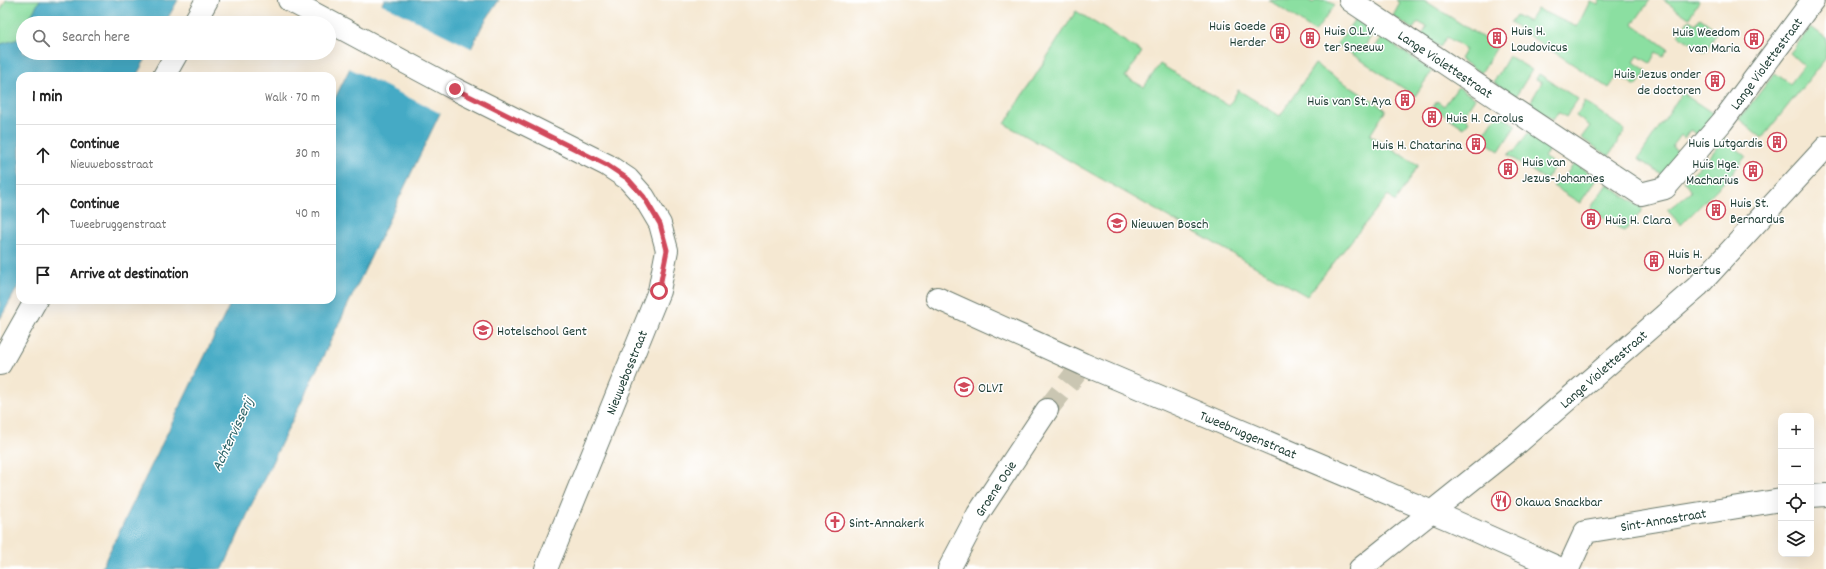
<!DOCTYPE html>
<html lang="en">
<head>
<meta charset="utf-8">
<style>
	body { margin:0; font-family:Dekko,sans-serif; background:#f6f6f6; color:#222 }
	.controls { position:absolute; right:12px; bottom:12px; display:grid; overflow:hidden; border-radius:8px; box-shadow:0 4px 16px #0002 }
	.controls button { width:36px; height:36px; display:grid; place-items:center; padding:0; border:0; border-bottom:1px solid #e0e0e0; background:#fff; color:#222; font:20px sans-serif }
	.stop { position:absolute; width:12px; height:12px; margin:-9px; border:3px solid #d1495b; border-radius:50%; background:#fff }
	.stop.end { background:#d1495b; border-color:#fff; box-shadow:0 1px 4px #0008 }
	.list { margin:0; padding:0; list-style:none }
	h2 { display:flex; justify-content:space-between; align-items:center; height:52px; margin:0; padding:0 16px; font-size:17px }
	h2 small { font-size:13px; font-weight:400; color:#767676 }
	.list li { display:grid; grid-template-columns:26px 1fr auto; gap:12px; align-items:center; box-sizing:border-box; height:60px; padding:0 16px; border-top:1px solid #e0e0e0 }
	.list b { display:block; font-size:15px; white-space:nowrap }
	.list p { margin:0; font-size:13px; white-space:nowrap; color:#767676 }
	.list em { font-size:13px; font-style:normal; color:#767676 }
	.icon { flex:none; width:22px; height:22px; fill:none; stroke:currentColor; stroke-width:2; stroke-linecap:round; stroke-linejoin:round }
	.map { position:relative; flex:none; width:1826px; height:569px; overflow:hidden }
	.search { position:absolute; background:#fff; box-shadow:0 4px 16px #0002; left:16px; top:16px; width:320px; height:44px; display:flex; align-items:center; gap:10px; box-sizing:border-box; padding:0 14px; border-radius:22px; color:#767676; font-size:15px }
	.panel { position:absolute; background:#fff; box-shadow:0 4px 16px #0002; left:16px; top:72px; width:320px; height:232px; border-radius:12px }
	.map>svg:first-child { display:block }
</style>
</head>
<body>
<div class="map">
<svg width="1826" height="569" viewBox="0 0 1826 569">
	<rect width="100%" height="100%" fill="#fff"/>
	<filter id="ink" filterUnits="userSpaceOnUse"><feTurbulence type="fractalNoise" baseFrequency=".025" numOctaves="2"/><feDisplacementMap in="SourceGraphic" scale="8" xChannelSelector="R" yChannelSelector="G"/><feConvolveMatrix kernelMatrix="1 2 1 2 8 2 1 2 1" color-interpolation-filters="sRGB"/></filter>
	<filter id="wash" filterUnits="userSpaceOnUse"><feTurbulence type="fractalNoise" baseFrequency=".012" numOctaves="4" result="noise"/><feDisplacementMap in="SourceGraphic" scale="16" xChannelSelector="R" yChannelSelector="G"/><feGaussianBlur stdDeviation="0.9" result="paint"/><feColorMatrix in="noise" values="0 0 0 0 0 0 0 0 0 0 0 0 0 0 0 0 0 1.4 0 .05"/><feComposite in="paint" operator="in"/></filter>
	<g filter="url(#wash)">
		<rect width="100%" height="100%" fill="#f5e8d2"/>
		<!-- green -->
		<g fill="#8bdfa1" stroke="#558e6a">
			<polygon points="6,0 40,0 27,23 23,23 23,31 19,39 1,44 0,46 0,12"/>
			<polygon points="1269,0 1308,0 1313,3 1315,0 1327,0 1335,5 1315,32"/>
			<polygon points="1396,0 1424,0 1497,47 1481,73 1460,59 1466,49 1447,37 1440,47 1422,35 1427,27 1418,22 1413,29 1393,16 1400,3"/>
			<polygon points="1600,0 1650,0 1633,24 1668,49 1663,56 1656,52 1650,63 1638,56 1634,62 1647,71 1636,86 1618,75 1609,88 1510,23 1516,15 1529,22 1537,9 1577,27 1590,1 1598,4"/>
			<polygon points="1663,0 1698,0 1699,1 1689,18"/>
			<polygon points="1076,11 1142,52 1125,77 1144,87 1160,64 1229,106 1238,90 1280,116 1315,64 1386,110 1370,135 1418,165 1395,202 1388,195 1307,296 1005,124"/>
			<polygon points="1700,18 1718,31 1705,52 1678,35 1689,20 1696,24"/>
			<polygon points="1355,19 1374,32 1365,46 1373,50 1382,37 1432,71 1415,96 1337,44"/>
			<polygon points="1811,27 1826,38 1826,58 1762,138 1739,119 1775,73 1790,84 1804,66 1790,53"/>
			<polygon points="1509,56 1532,70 1516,96 1494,82"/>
			<polygon points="1539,74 1578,99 1566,117 1558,112 1553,120 1529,105 1542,82 1536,79"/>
			<polygon points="1458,87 1475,98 1463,116 1469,121 1464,128 1433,107 1437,101 1444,106"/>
			<polygon points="1682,93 1714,114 1698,135 1690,130 1684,138 1681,135 1672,147 1682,154 1664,176 1638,159"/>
			<polygon points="1585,102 1625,130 1609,156 1581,138 1590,126 1576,116"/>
			<polygon points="1498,114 1516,125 1499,151 1477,136 1480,131 1485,133"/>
			<polygon points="1528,133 1551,148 1544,157 1555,165 1546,180 1508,155 1512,151 1514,152"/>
			<polygon points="1724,138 1746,156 1728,178 1681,225 1667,210 1691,192 1684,181 1708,159"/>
			<polygon points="1574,163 1597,178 1580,203 1553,186 1559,180 1562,181"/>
			<polygon points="1607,184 1643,209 1625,232 1590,209"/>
		</g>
		<!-- water -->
		<g fill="#45aac5" stroke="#32747c">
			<polygon points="40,0 178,0 165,23 27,23"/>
			<polygon points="384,0 499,0 482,26 253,502 223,569 101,569 232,300 332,300 332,104"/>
			<polygon points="23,31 23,53 149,53 136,76 20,76 20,283 0,319 0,46 1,44 19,39"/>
		</g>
		<!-- pier -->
		<polygon fill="#f5e8d2" points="380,3 473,49 442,114 349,68"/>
	</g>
	<g filter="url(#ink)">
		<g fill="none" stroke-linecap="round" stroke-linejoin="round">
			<!-- minor-tunnel -->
			<polyline stroke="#cac6b2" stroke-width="22" stroke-dasharray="22 11" stroke-linecap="butt" points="1047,410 1083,364"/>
			<defs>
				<g id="minor">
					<polyline points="289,0 455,89 607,165 628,179 644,197 660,224 667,250 659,291 546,569"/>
					<path id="s1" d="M1350,0L1641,194L1665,188L1722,122L1813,0"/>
					<polyline points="194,23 207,0"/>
					<polyline points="164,76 177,53"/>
					<path id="s2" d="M937,298L1083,364L1451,520L1561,569"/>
					<polyline points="0,364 36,300"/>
					<polyline points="1811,496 1826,495"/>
					<path id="s3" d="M949,569L978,514L1047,410"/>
					<path id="s4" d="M1360,569L1519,442L1698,286L1826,147"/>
					<path id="s5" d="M1568,569L1585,532L1781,500"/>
				</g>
			</defs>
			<!-- minor casing -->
			<use href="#minor" stroke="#6a796b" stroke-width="24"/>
			<!-- minor -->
			<use href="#minor" stroke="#fff" stroke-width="22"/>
		</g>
	</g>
	<g fill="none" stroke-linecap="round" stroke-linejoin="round" filter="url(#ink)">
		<!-- route -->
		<polyline stroke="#d1495b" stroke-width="5" points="455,89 607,165 628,179 644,197 660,224 667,250 659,291"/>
	</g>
	<!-- icons -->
	<defs>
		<symbol id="building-ring" viewBox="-11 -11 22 22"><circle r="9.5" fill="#fff" stroke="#d1495b" stroke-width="1.5"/><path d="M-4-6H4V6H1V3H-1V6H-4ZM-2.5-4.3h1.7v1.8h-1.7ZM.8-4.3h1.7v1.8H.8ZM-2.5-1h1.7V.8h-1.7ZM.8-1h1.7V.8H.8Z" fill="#d1495b"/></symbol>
		<symbol id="school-ring" viewBox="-11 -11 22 22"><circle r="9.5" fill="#fff" stroke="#d1495b" stroke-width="1.5"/><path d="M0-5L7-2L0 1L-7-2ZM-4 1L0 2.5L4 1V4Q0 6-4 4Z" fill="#d1495b"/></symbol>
		<symbol id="restaurant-ring" viewBox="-11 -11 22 22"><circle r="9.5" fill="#fff" stroke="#d1495b" stroke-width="1.5"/><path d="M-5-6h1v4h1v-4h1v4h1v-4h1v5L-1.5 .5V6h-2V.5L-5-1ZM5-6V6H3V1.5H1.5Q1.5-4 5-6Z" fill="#d1495b"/></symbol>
		<symbol id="church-ring" viewBox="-11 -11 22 22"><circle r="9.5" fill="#fff" stroke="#d1495b" stroke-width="1.5"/><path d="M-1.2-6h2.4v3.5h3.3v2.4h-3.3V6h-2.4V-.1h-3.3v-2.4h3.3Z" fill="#d1495b"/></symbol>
	</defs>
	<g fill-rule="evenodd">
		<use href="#building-ring" x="1269" y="22" width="22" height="22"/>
		<use href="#building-ring" x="1299" y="27" width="22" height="22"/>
		<use href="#building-ring" x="1486" y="27" width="22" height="22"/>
		<use href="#building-ring" x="1743" y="28" width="22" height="22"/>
		<use href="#building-ring" x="1704" y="70" width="22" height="22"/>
		<use href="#building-ring" x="1394" y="89" width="22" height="22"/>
		<use href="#building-ring" x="1421" y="106" width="22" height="22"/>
		<use href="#building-ring" x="1766" y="131" width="22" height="22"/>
		<use href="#building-ring" x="1465" y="133" width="22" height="22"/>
		<use href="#building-ring" x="1497" y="158" width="22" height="22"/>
		<use href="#building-ring" x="1742" y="160" width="22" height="22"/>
		<use href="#building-ring" x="1705" y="199" width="22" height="22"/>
		<use href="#building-ring" x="1580" y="208" width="22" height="22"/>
		<use href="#school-ring" x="1106" y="212" width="22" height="22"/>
		<use href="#building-ring" x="1643" y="250" width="22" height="22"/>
		<use href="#school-ring" x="472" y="319" width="22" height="22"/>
		<use href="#school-ring" x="953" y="376" width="22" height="22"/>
		<use href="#restaurant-ring" x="1490" y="490" width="22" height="22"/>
		<use href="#church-ring" x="824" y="511" width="22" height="22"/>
	</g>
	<g text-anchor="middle" stroke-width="3" stroke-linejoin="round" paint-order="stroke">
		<!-- poi labels -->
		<g font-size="14" fill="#1f3d34" stroke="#fff" text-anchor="start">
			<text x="1266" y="30" text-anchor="end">Huis Goede<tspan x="1266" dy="16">Herder</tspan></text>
			<text x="1324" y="35">Huis O.L.V.<tspan x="1324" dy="16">ter Sneeuw</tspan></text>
			<text x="1511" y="35">Huis H.<tspan x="1511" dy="16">Loudovicus</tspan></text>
			<text x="1740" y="36" text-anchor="end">Huis Weedom<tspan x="1740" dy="16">van Maria</tspan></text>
			<text x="1701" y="78" text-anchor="end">Huis Jezus onder<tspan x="1701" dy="16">de doctoren</tspan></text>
			<text x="1391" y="105" text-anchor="end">Huis van St. Aya</text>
			<text x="1446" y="122">Huis H. Carolus</text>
			<text x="1763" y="147" text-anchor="end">Huis Lutgardis</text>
			<text x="1462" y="149" text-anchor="end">Huis H. Chatarina</text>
			<text x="1522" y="166">Huis van<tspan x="1522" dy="16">Jezus-Johannes</tspan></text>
			<text x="1739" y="168" text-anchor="end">Huis Hge.<tspan x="1739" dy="16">Macharius</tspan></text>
			<text x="1730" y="207">Huis St.<tspan x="1730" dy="16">Bernardus</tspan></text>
			<text x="1605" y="224">Huis H. Clara</text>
			<text x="1131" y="228">Nieuwen Bosch</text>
			<text x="1668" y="258">Huis H.<tspan x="1668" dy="16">Norbertus</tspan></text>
			<text x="497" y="335">Hotelschool Gent</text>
			<text x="978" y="392">OLVI</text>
			<text x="1515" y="506">Okawa Snackbar</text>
			<text x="849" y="527">Sint-Annakerk</text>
		</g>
		<!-- street labels -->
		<g font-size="14" fill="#1f3d34" stroke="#fff">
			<text dy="5" stroke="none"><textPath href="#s1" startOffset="535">Lange Violettestraat</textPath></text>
			<text dy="5" stroke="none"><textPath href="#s1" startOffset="115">Lange Violettestraat</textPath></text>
			<text dy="5" stroke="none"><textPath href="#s4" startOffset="315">Lange Violettestraat</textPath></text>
			<text transform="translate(626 372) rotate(-68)" y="5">Nieuwebosstraat</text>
			<text dy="5" stroke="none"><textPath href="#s2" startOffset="340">Tweebruggenstraat</textPath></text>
			<text dy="5" stroke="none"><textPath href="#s3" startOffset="93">Groene Ooie</textPath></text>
			<text dy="5" stroke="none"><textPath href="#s5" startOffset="120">Sint-Annastraat</textPath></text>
		</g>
		<!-- water labels -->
		<g font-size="15" font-style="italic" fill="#2c6367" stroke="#fff">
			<text transform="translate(232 434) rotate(-65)" y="5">Achtervisserij</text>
		</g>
	</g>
</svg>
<div class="controls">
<button>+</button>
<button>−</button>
<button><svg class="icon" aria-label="locate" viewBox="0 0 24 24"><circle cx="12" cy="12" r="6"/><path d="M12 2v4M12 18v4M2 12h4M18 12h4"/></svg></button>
<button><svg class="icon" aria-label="layers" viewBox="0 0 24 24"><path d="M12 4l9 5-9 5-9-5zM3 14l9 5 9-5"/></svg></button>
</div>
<div class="stop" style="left:659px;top:291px"></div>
<div class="stop end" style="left:455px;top:89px"></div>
<div class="search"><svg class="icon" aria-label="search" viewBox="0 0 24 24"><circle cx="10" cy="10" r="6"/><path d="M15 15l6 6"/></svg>Search here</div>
<section class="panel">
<h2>1 min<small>Walk · 70 m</small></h2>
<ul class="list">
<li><svg class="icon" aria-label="ahead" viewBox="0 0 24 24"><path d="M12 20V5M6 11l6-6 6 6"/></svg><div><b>Continue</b><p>Nieuwebosstraat</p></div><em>30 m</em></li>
<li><svg class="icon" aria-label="ahead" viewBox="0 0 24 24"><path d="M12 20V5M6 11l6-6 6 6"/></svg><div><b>Continue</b><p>Tweebruggenstraat</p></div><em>40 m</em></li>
<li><svg class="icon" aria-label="arrive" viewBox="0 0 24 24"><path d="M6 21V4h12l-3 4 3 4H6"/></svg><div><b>Arrive at destination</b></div></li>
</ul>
</section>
</div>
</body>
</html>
